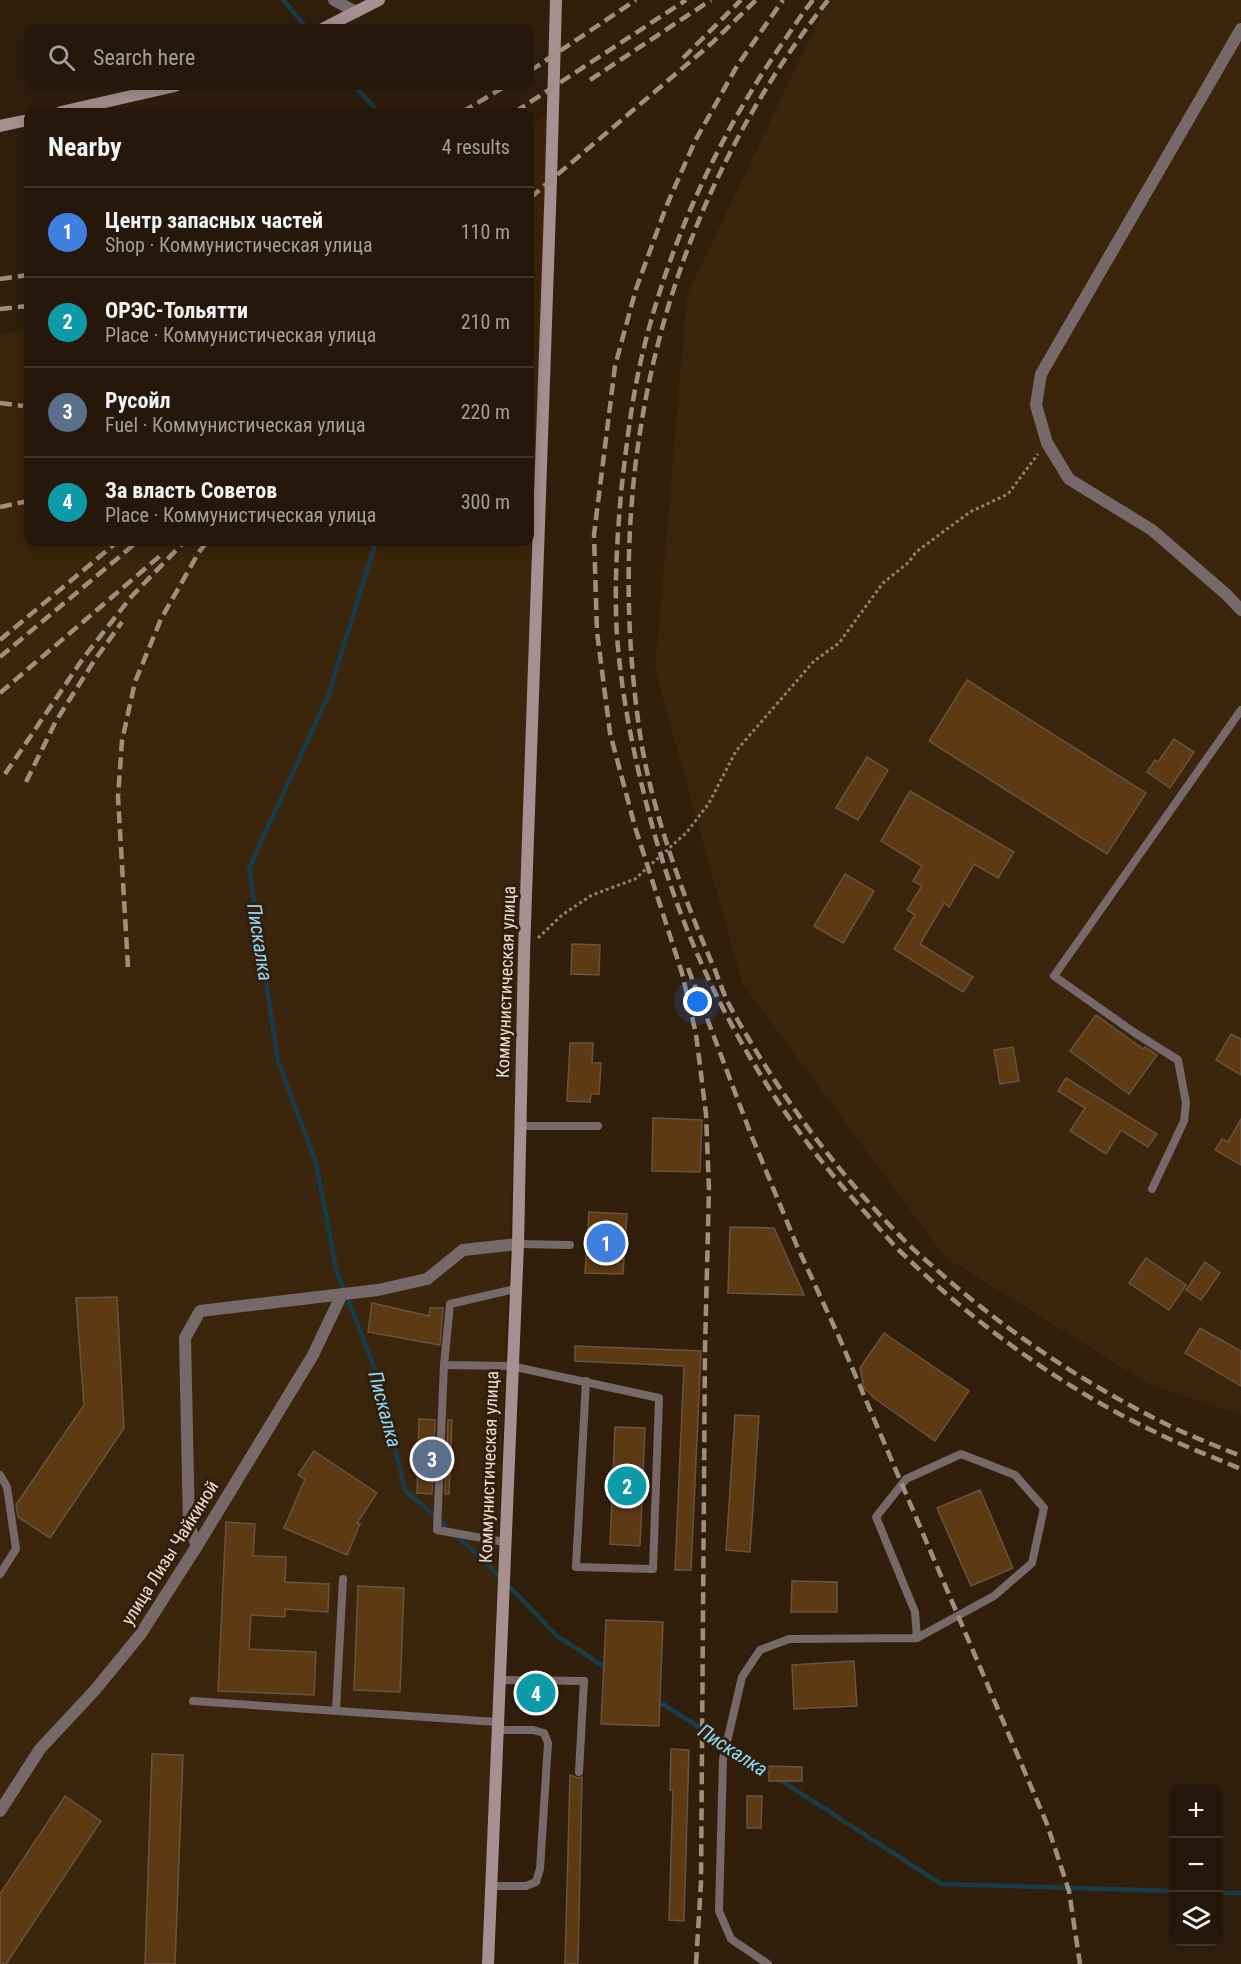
<!DOCTYPE html>
<html lang="en">
<head>
<meta charset="utf-8">
<style>
	body { margin:0; font-family:"Roboto Condensed",sans-serif; background:#2d2012; color:#f1f3f6 }
	.controls { position:absolute; right:18px; bottom:18px; display:grid; overflow:hidden; border-radius:12px; box-shadow:0 3px 15px #0003 }
	.controls button { width:54px; height:54px; display:grid; place-items:center; padding:0; border:0; border-bottom:2px solid #42362a; background:#251709; color:#f1f3f6; font:30px sans-serif }
	.you { position:absolute; left:698px; top:1002px; width:21px; height:21px; margin:-15px; border:4px solid #fff; border-radius:50%; background:#1a73e8; box-shadow:0 0 0 9px #1a73e833 }
	.badge { display:grid; place-items:center; width:39px; height:39px; border-radius:50%; background:#7c3aed; color:#fff; font-size:20px; font-weight:700 }
	.pin { position:absolute; translate:-50% -50%; border:3px solid #fff; box-shadow:0 2px 6px #0006 }
	.list { margin:0; padding:0; list-style:none }
	h2 { display:flex; justify-content:space-between; align-items:center; height:78px; margin:0; padding:0 24px; font-size:26px }
	h2 small { font-size:20px; font-weight:400; color:#a39f9c }
	.list li { display:grid; grid-template-columns:39px 1fr auto; gap:18px; align-items:center; box-sizing:border-box; height:90px; padding:0 24px; border-top:2px solid #42362a }
	.list b { display:block; font-size:22px; white-space:nowrap }
	.list p { margin:0; font-size:20px; white-space:nowrap; color:#a39f9c }
	.list em { font-size:20px; font-style:normal; color:#a39f9c }
	.icon { flex:none; width:33px; height:33px; fill:none; stroke:currentColor; stroke-width:2; stroke-linecap:round; stroke-linejoin:round }
	.map { position:relative; flex:none; width:1241px; height:1964px; overflow:hidden }
	.search { position:absolute; background:#251709; box-shadow:0 3px 15px #0003; left:24px; top:24px; width:510px; height:66px; display:flex; align-items:center; gap:15px; box-sizing:border-box; padding:0 21px; border-radius:12px; color:#a39f9c; font-size:22px }
	.panel { position:absolute; background:#251709; box-shadow:0 3px 15px #0003; left:24px; top:108px; width:510px; height:438px; border-radius:12px }
	.map>svg:first-child { display:block }
</style>
</head>
<body>
<div class="map">
<svg width="1241" height="1964" viewBox="0 0 1241 1964">
	<rect width="100%" height="100%" fill="#311f0c"/>
	<!-- built -->
	<g fill="#3b250c">
		<polygon points="828,0 1241,0 1241,1415 1150,1385 945,1257 742,983 655,670 687,295"/>
		<polygon points="551,110 483,1964 0,1964 0,334 28,331 28,542 530,542 530,126"/>
	</g>
	<g fill="none" stroke-linecap="round" stroke-linejoin="round">
		<!-- stream -->
		<g stroke="#193c4a" stroke-width="4.5">
			<polyline points="283,0 307,28"/>
			<polyline points="355,86 378,112"/>
			<polyline points="376,542 328,696 249,868 278,1061 316,1163 336,1269 378,1377 405,1490 481,1558 501,1578"/>
			<polyline points="507,1584 557,1636 608,1669"/>
			<polyline points="655,1699 941,1884 1174,1891"/>
			<polyline points="1218,1893 1241,1893"/>
		</g>
	</g>
	<!-- building -->
	<g fill="#5d3a14" stroke="#685340" stroke-width="1.5">
		<polygon points="967,680 1146,793 1107,854 929,741"/>
		<polygon points="1174,739 1194,752 1170,788 1147,772 1155,760 1158,762"/>
		<polygon points="867,757 888,770 858,820 836,808"/>
		<polygon points="910,791 1014,852 998,878 974,864 949,907 944,903 920,944 973,977 963,992 894,949 915,915 907,910 922,886 913,881 922,866 881,841"/>
		<polygon points="845,874 874,891 843,943 814,926"/>
		<polygon points="572,944 600,945 599,975 571,974"/>
		<polygon points="1096,1015 1143,1049 1145,1047 1157,1055 1129,1094 1070,1051"/>
		<polygon points="1231,1034 1241,1039 1241,1075 1216,1060"/>
		<polygon points="570,1043 593,1043 592,1063 601,1063 599,1094 591,1094 590,1102 567,1101"/>
		<polygon points="1013,1047 1019,1081 1000,1084 994,1050"/>
		<polygon points="1066,1078 1157,1134 1148,1147 1121,1130 1106,1154 1070,1131 1085,1108 1058,1091"/>
		<polygon points="653,1118 702,1120 700,1172 652,1171"/>
		<polygon points="1241,1119 1241,1165 1215,1150 1222,1139 1228,1142"/>
		<polygon points="589,1212 627,1214 623,1274 585,1273"/>
		<polygon points="730,1227 774,1228 804,1295 728,1293"/>
		<polygon points="1146,1258 1186,1285 1169,1310 1129,1283"/>
		<polygon points="1205,1262 1220,1273 1201,1300 1186,1290"/>
		<polygon points="117,1297 124,1428 50,1538 18,1517 16,1505 84,1405 76,1298"/>
		<polygon points="372,1303 429,1316 430,1308 443,1308 440,1345 368,1332"/>
		<polygon points="1200,1328 1241,1351 1241,1386 1185,1353"/>
		<polygon points="884,1333 969,1391 935,1441 874,1398 864,1388 860,1368"/>
		<polygon points="575,1346 701,1351 691,1570 675,1570 684,1366 575,1361"/>
		<polygon points="735,1415 759,1416 750,1552 726,1550"/>
		<polygon points="419,1419 435,1420 432,1494 417,1493"/>
		<polygon points="448,1420 452,1420 449,1494 445,1494"/>
		<polygon points="615,1427 645,1428 640,1546 610,1544"/>
		<polygon points="314,1451 377,1493 357,1523 360,1524 347,1555 284,1528 305,1479 298,1475"/>
		<polygon points="980,1490 1013,1568 971,1586 937,1508"/>
		<polygon points="226,1522 255,1524 253,1556 286,1557 285,1582 329,1584 328,1612 285,1609 285,1617 251,1615 249,1649 316,1652 314,1695 218,1691"/>
		<polygon points="792,1581 837,1582 837,1612 791,1612"/>
		<polygon points="358,1586 404,1588 400,1692 354,1690"/>
		<polygon points="606,1620 663,1622 659,1726 601,1724"/>
		<polygon points="854,1661 857,1706 794,1709 792,1665"/>
		<polygon points="671,1749 689,1750 684,1921 669,1920 673,1790 670,1790"/>
		<polygon points="152,1754 183,1755 175,1964 145,1964"/>
		<polygon points="769,1766 802,1767 802,1781 769,1781"/>
		<polygon points="570,1775 578,1778 582,1777 578,1964 565,1964"/>
		<polygon points="65,1796 101,1821 6,1964 0,1964 0,1894"/>
		<polygon points="747,1796 762,1796 761,1828 747,1828"/>
	</g>
	<g fill="none" stroke-linecap="round" stroke-linejoin="round">
		<!-- path -->
		<polyline stroke="#8f8070" stroke-width="3" stroke-dasharray="3 3" stroke-linecap="butt" points="538,938 562,915 592,895 635,879 687,832 709,803 736,751 814,661 839,643 883,583 909,562 916,552 970,512 1008,494 1038,454"/>
		<!-- service -->
		<g stroke="#776969" stroke-width="8">
			<polyline points="520,1126 598,1126"/>
			<polyline points="1152,1189 1184,1121 1186,1103 1178,1060 1135,1033 1054,976 1241,710"/>
			<polyline points="518,1244 570,1245"/>
			<polyline points="515,1289 450,1304 444,1365 511,1366 659,1398 653,1569 576,1567 586,1381"/>
			<polyline points="444,1365 437,1530 505,1542"/>
			<polyline points="0,1475 7,1487 16,1549 0,1574"/>
			<polyline points="499,1680 584,1681 579,1772"/>
			<polyline points="193,1701 497,1722"/>
			<polyline points="336,1710 343,1579"/>
			<polyline points="491,1886 526,1886 536,1882 540,1869 548,1743 544,1733 533,1730 497,1730"/>
			<polyline points="768,1964 731,1939 719,1911 723,1759 742,1677 760,1650 789,1639 917,1638 915,1612 876,1517 906,1479 961,1454 1015,1475 1044,1508 1032,1563 994,1596 917,1638"/>
		</g>
		<!-- minor -->
		<g stroke="#776969" stroke-width="12">
			<polyline points="334,0 356,12"/>
			<polyline points="1241,29 1041,374 1036,405 1047,443 1069,479 1152,530 1227,595 1241,610"/>
			<polyline points="197,1546 189,1525 185,1338 200,1311 378,1290 427,1279 463,1250 518,1244"/>
			<polyline points="0,1811 40,1749 95,1690 140,1635 197,1546 313,1355 342,1294"/>
		</g>
		<!-- secondary -->
		<g stroke="#a79091" stroke-width="12">
			<polyline points="324,28 379,0"/>
			<polyline points="61,112 175,86"/>
			<polyline points="0,126 28,120"/>
			<polyline points="488,1964 518,1244 524,953 551,180 556,0"/>
		</g>
		<!-- rail -->
		<g stroke="#9e8f80" stroke-width="4.5" stroke-dasharray="12 6" stroke-linecap="butt">
			<path d="M813,0C800,16 789,34 777,51C714,144 666,251 641,360C631,404 626,449 621,493C617,540 614,588 617,636C621,689 631,742 644,794C682,951 753,1088 862,1209C876,1224 889,1241 904,1255C974,1323 1063,1388 1151,1430C1180,1445 1211,1456 1241,1469"/>
			<path d="M828,0C662,211 601,470 640,734C648,788 666,845 685,896C694,921 704,945 715,970C720,983 725,998 732,1010C780,1096 838,1174 907,1243C920,1256 934,1267 947,1279C1010,1333 1078,1379 1152,1417C1180,1432 1211,1444 1241,1456"/>
			<polyline points="683,58 741,0"/>
			<polyline points="530,71 636,0"/>
			<polyline points="590,80 711,0"/>
			<polyline points="462,112 506,86"/>
			<polyline points="515,112 686,0"/>
			<polyline points="530,198 712,43 756,0"/>
			<polyline points="0,279 28,275"/>
			<polyline points="0,309 28,306"/>
			<polyline points="0,403 23,406"/>
			<polyline points="0,507 28,501"/>
			<polyline points="0,640 117,542"/>
			<polyline points="0,657 137,542"/>
			<polyline points="0,693 161,555"/>
			<polyline points="5,774 84,657 131,597 184,542"/>
			<polyline points="26,782 56,721 94,661 122,622"/>
			<polyline points="128,967 118,797 122,741 135,682 161,619 199,552 207,542"/>
			<polyline points="688,968 750,1132 797,1246 839,1337 1047,1824 1069,1891 1080,1964"/>
			<polyline points="696,1964 701,1883 705,1349 709,1189 706,1114 696,1034 682,973 635,827 610,733 597,632 594,535 615,366 636,289 666,207 695,141 737,66 783,0"/>
		</g>
	</g>
	<g text-anchor="middle" stroke-width="6" stroke-linejoin="round" paint-order="stroke">
		<!-- street labels -->
		<g font-size="18" fill="#ebdfd3" stroke="#311f0c">
			<text transform="translate(506 982) rotate(-88)" y="6">Коммунистическая улица</text>
			<text transform="translate(489 1467) rotate(-88)" y="6">Коммунистическая улица</text>
			<text transform="translate(170 1553) rotate(-58)" y="6">улица Лизы Чайкиной</text>
		</g>
		<!-- water labels -->
		<g font-size="20" font-style="italic" fill="#8ddbfc" stroke="#311f0c">
			<text transform="translate(260 942) rotate(81)" y="7">Пискалка</text>
			<text transform="translate(385 1409) rotate(75)" y="7">Пискалка</text>
			<text transform="translate(733 1750) rotate(33)" y="7">Пискалка</text>
		</g>
	</g>
</svg>
<div class="controls">
<button>+</button>
<button>−</button>
<button><svg class="icon" aria-label="layers" viewBox="0 0 24 24"><path d="M12 4l9 5-9 5-9-5zM3 14l9 5 9-5"/></svg></button>
</div>
<div class="you"></div>
<div class="pin badge" style="left:606px;top:1243px;background:#3f7fe0">1</div>
<div class="pin badge" style="left:627px;top:1486px;background:#0f9aa8">2</div>
<div class="pin badge" style="left:432px;top:1459px;background:#5c6f8a">3</div>
<div class="pin badge" style="left:536px;top:1693px;background:#0f9aa8">4</div>
<div class="search"><svg class="icon" aria-label="search" viewBox="0 0 24 24"><circle cx="10" cy="10" r="6"/><path d="M15 15l6 6"/></svg>Search here</div>
<section class="panel">
<h2>Nearby<small>4 results</small></h2>
<ul class="list">
<li><span class="badge" style="background:#3f7fe0">1</span><div><b>Центр запасных частей</b><p>Shop · Коммунистическая улица</p></div><em>110 m</em></li>
<li><span class="badge" style="background:#0f9aa8">2</span><div><b>ОРЭС-Тольятти</b><p>Place · Коммунистическая улица</p></div><em>210 m</em></li>
<li><span class="badge" style="background:#5c6f8a">3</span><div><b>Русойл</b><p>Fuel · Коммунистическая улица</p></div><em>220 m</em></li>
<li><span class="badge" style="background:#0f9aa8">4</span><div><b>За власть Советов</b><p>Place · Коммунистическая улица</p></div><em>300 m</em></li>
</ul>
</section>
</div>
</body>
</html>
